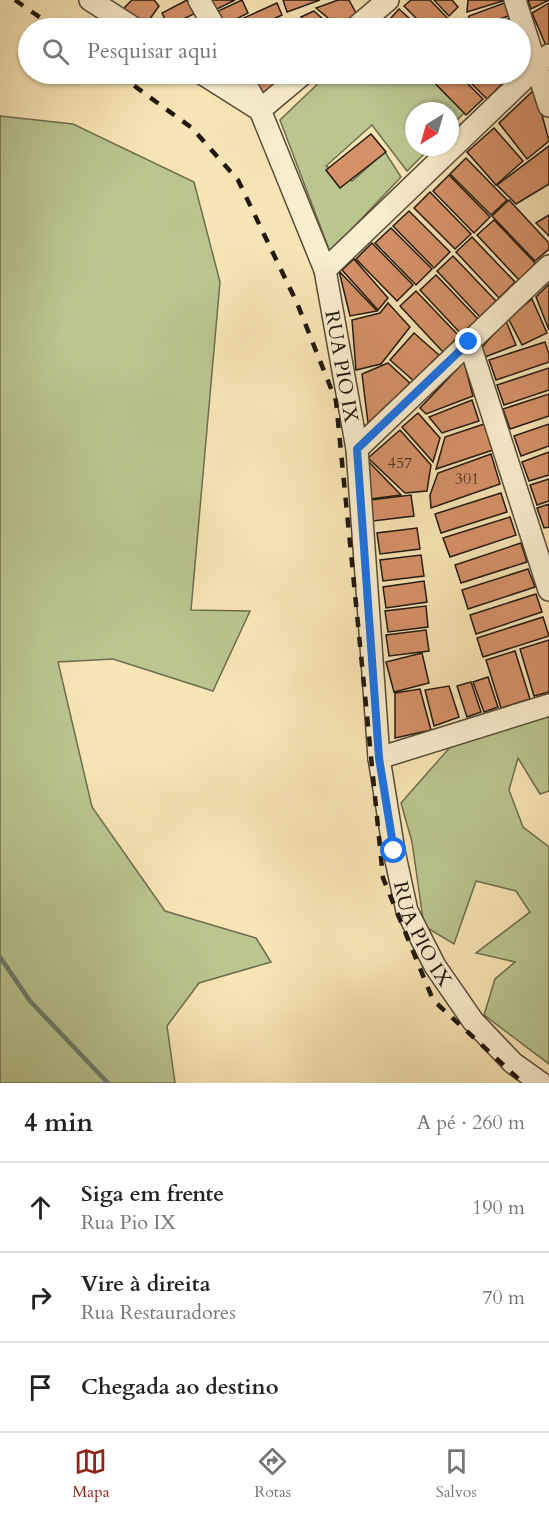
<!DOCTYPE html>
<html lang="pt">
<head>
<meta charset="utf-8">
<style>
	body { margin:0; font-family:Cardo,serif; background:#f2f2f2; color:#222 }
	.compass { position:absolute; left:405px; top:102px; width:54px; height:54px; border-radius:50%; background:#fff; box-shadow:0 2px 4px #0004; rotate:217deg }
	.stop { position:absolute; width:18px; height:18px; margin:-14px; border:4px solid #1a73e8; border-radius:50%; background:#fff }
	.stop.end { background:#1a73e8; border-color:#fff; box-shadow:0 2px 6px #0008 }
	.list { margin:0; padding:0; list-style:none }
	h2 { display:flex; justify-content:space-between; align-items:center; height:78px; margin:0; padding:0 24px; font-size:26px }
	h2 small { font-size:20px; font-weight:400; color:#767676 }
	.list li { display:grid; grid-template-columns:39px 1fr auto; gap:18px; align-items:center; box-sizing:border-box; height:90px; padding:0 24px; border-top:2px solid #e0e0e0 }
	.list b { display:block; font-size:22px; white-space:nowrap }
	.list p { margin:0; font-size:20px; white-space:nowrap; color:#767676 }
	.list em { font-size:20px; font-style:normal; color:#767676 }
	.icon { flex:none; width:33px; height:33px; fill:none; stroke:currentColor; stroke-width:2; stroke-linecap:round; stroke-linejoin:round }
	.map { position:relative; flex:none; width:549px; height:1083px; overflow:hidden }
	.search { position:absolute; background:#fff; box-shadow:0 2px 4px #0004; left:18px; right:18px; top:18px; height:66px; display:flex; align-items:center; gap:15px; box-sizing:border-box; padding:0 21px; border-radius:33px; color:#767676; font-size:22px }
	.sheet { height:348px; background:#fff }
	nav { display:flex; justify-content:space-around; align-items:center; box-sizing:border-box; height:84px; border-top:2px solid #e0e0e0; background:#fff; font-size:16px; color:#767676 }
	nav a { display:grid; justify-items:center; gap:3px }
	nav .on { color:#8f2418 }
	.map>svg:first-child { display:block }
</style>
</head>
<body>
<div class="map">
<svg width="549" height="1083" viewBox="0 0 549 1083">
	<rect width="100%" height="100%" fill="#f8e5b5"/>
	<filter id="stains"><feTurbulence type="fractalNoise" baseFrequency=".00333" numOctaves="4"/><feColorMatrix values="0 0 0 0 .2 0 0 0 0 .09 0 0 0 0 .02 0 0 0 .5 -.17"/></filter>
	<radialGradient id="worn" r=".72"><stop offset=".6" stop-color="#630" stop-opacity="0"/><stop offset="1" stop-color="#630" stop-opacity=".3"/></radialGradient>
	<!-- green -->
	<g fill="#bac590" stroke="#6e6e4e" stroke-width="1.5">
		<polygon points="328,74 433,74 466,111 450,127 450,111 414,111 414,147 431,147 407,171 372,125 326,166 352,181 385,152 401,177 330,252 280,120"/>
		<polygon points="0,116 73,124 194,182 220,282 191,610 250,611 213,691 113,659 58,662 92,807 165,911 256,938 271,962 199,983 167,1026 175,1083 0,1083"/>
		<polygon points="549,716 549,791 540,794 518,758 509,790 523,827 549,847 549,1064 484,1015 495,979 515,962 476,953 530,912 516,891 476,881 454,944 424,926 412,842 401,803 452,745"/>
	</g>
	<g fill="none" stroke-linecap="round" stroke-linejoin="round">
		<!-- stream -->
		<polyline stroke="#6b7c6f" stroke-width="4.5" points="0,957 30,1001 108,1083"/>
	</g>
	<!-- building -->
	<g fill="#d69168" stroke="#21180d" stroke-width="1.5">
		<polygon points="132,0 154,0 159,6 145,26 121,11"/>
		<polygon points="187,0 194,14 168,26 162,13"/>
		<polygon points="203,0 235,0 209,13"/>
		<polygon points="242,0 248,13 223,26 216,12"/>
		<polygon points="283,0 320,0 287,12"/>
		<polygon points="338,0 349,0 356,13 339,27 316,8"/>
		<polygon points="411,0 430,0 457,28 426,28 404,6"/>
		<polygon points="434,0 452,0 458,7 449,16"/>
		<polygon points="468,0 506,0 467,12"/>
		<polygon points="528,0 549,0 531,9"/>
		<polygon points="507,2 511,15 475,28 465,28 469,16"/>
		<polygon points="277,3 282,15 254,28 225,28 224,27"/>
		<polygon points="549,3 549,46 547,48 532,13"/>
		<polygon points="399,9 420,28 401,28 390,19"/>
		<polygon points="314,11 333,28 314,28 301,17"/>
		<polygon points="512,18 516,28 480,28"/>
		<polygon points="251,74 287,74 289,77 265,99"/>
		<polygon points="426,74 458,74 483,99 466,115"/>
		<polygon points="462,74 493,74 503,83 487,99"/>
		<polygon points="535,89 549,141 527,159 499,123"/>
		<polygon points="494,128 523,161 496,185 467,152"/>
		<polygon points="371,134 386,152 340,188 326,170"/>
		<polygon points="549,146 549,184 516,204 497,185"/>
		<polygon points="466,158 507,200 491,215 450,174"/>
		<polygon points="449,175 490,217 474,233 433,191"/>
		<polygon points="430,192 471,234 455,249 414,208"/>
		<polygon points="509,200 549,243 549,249 535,261 492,216"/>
		<polygon points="409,211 450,252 434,268 393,226"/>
		<polygon points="549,215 549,236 536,223"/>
		<polygon points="494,220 537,265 520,281 477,235"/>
		<polygon points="391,228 432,269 416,285 375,243"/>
		<polygon points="472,237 515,282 499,298 456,252"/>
		<polygon points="372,243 413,285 397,301 356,259"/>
		<polygon points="453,256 496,301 480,317 437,271"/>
		<polygon points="354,259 388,298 378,310 342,270"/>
		<polygon points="339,271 377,311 350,316"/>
		<polygon points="436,275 479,320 463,336 420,290"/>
		<polygon points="549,284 549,330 536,297"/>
		<polygon points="416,291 459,336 443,352 400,306"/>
		<polygon points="532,299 547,333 522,345 508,318"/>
		<polygon points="388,303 410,327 381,364 356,370 352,320 380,313"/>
		<polygon points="506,321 516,345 485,357 481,348"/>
		<polygon points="414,333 439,355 415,382 390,360"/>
		<polygon points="545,342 549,354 549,362 496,380 489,360"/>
		<polygon points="464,362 473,396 426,414 420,408"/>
		<polygon points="388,363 413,386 368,423 362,374"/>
		<polygon points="549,368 549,390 504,405 497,385"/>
		<polygon points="549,394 549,416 510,429 503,409"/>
		<polygon points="472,400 479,421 442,433 429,417"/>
		<polygon points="418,413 440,438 433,462 402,427"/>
		<polygon points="484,424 493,450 436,469 445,437"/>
		<polygon points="549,424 549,446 521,456 514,436"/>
		<polygon points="400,430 431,465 427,491 405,493 368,458"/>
		<polygon points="549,452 549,475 529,481 522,462"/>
		<polygon points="491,454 500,484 431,508 430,495 438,473"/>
		<polygon points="369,462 401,495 370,499"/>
		<polygon points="549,479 549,501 537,505 530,485"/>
		<polygon points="501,493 507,512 441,533 435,514"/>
		<polygon points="411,495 414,516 373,521 370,500"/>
		<polygon points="549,504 549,527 544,528 537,508"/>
		<polygon points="510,517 516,535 450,557 443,538"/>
		<polygon points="417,528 420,549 380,554 377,533"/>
		<polygon points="521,543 527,562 461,583 455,565"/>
		<polygon points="421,555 424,576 383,581 380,560"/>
		<polygon points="528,569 535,587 468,609 462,590"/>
		<polygon points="424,581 427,602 386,608 383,587"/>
		<polygon points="536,594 542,612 476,634 470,615"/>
		<polygon points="426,606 428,627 388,632 385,611"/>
		<polygon points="543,617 549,636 483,657 477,638"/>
		<polygon points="426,630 429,651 389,656 386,635"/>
		<polygon points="549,640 549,692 534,696 520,649"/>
		<polygon points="515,651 530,699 501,708 486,660"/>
		<polygon points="422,653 429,683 394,692 386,662"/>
		<polygon points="488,677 498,707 484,712 473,682"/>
		<polygon points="471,682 481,712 467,717 457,686"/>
		<polygon points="449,686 459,717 434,726 425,690"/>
		<polygon points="420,689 431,730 395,738 395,693"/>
	</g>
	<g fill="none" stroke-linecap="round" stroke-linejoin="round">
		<defs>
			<g id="minor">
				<polyline points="90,0 134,28"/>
				<polyline points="199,0 215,28"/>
				<polyline points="515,0 549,106"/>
				<polyline points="355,28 388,0"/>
				<path id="s1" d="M203,74L260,110L325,270L357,449L379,758L394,851L407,911L435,966L473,1021L513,1063L541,1083"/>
				<polyline points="240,74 260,110 303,74"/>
				<polyline points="325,270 549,55"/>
				<polyline points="469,342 549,590"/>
				<polyline points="357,449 549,266"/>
				<polyline points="379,758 549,705"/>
			</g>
		</defs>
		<!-- minor casing -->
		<use href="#minor" stroke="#574b37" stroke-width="24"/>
		<!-- minor -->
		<use href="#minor" stroke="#faeecf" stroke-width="21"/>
		<!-- rail -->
		<g stroke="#21180d" stroke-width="4.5" stroke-dasharray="10 10" stroke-linecap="butt">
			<polyline points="15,0 55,28"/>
			<polyline points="118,74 192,128 238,180 297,303 336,401 383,878 433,1000 523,1083"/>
		</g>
	</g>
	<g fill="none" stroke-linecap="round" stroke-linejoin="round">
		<!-- route -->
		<polyline stroke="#1a73e8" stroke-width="8" points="394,851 379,758 357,449 469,342"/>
	</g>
	<g text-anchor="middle" stroke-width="4.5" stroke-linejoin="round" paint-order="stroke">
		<!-- number labels -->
		<g font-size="16" fill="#4e3624">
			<text x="400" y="468">457</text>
			<text x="467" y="484">301</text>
		</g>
		<!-- street labels -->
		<g font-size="20" fill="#21180d" stroke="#faeecf">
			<text dy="7" stroke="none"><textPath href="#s1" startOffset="338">RUA PIO IX</textPath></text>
			<text dy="7" stroke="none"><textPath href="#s1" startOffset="914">RUA PIO IX</textPath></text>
		</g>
	</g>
	<rect width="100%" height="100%" filter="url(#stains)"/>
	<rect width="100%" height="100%" fill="url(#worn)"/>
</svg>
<svg class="compass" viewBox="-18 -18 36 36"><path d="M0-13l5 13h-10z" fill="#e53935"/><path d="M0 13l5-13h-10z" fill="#767676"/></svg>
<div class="stop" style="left:394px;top:851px"></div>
<div class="stop end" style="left:469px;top:342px"></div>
<div class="search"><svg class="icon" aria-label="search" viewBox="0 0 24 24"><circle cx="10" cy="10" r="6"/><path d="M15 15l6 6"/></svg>Pesquisar aqui</div>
</div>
<section class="sheet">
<h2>4 min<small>A pé · 260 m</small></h2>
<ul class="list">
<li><svg class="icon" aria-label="ahead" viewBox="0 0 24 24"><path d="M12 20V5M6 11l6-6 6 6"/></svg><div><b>Siga em frente</b><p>Rua Pio IX</p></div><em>190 m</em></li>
<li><svg class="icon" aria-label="right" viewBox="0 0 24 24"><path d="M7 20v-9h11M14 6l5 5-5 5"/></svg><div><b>Vire à direita</b><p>Rua Restauradores</p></div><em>70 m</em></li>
<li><svg class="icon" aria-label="arrive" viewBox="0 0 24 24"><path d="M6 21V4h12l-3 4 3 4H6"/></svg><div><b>Chegada ao destino</b></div></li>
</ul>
</section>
<nav>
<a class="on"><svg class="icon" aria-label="map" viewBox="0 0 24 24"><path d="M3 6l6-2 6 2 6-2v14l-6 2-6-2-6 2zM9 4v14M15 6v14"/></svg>Mapa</a>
<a><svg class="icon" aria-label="directions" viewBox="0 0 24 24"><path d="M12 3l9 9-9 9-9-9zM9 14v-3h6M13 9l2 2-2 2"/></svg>Rotas</a>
<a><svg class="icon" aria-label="saved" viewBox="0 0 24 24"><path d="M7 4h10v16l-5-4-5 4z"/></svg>Salvos</a>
</nav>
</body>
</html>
